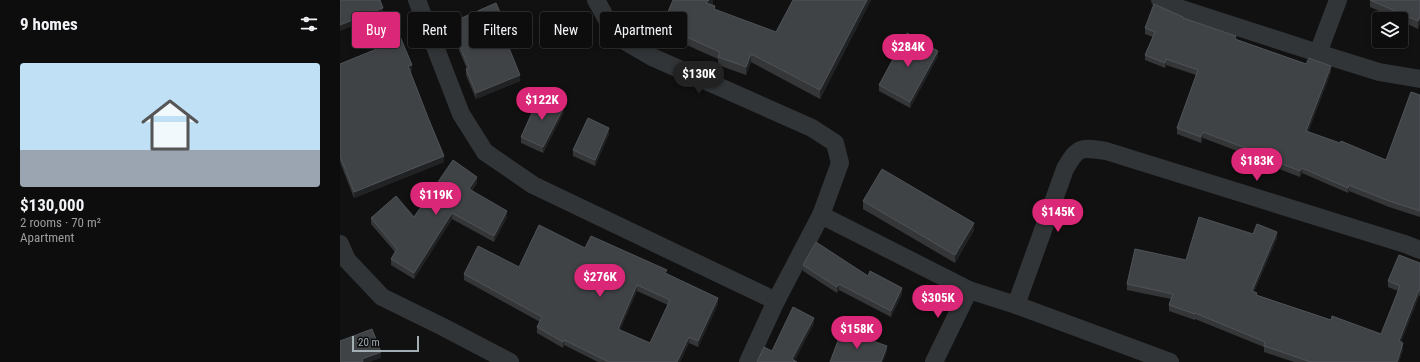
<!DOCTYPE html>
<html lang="en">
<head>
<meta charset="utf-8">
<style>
	:root { --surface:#0d0d0e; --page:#1b1b1c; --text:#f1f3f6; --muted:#9a9c9e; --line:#2d2d2e; --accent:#db2777 }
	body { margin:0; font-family:"Roboto Condensed",sans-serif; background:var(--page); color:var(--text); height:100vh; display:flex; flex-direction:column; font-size:15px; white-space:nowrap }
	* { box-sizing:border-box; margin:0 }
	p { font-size:13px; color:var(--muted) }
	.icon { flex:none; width:22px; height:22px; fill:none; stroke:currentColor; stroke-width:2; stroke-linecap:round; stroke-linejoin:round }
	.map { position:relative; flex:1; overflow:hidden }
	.panel { display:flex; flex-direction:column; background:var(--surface); width:340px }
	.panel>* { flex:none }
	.top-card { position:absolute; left:12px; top:12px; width:380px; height:36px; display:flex; gap:8px }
	.fabs { position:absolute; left:1032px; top:12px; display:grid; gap:8px }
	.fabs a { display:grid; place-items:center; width:36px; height:36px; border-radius:4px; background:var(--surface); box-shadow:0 2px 6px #0003,0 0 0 1px var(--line); font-size:20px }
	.scale { position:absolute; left:12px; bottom:10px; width:67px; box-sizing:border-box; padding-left:4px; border:2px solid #a2adb4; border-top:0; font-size:11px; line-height:14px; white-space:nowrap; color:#a2adb4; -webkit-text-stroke:3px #0c0c0d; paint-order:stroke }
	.price { position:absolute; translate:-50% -34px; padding:0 9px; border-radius:14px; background:var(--accent); color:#fff; font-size:13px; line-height:26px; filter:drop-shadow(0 1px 2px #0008) }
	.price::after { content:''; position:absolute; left:50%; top:24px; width:12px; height:9px; margin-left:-6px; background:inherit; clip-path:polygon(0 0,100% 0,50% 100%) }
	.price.on { background:#222; color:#fff }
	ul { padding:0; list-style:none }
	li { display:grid; align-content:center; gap:8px; height:212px; padding:0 20px }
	li span { display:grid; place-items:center; height:124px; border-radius:4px; color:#555 }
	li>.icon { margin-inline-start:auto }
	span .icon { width:72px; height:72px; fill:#fffc; stroke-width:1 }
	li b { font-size:17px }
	h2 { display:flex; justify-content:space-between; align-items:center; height:48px; padding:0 20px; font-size:17px }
	.pill { padding:0 14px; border-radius:4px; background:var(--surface); box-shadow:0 2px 6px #0003,0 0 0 1px var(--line); font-size:14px; line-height:36px }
	.pill.on { background:var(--accent); color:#fff }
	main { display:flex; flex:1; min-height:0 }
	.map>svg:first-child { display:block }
</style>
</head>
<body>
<main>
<section class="panel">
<h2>9 homes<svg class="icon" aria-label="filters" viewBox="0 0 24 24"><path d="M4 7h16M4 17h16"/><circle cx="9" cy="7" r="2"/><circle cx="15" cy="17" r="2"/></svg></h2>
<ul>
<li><span style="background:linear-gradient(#bfe0f5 70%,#9aa5b1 0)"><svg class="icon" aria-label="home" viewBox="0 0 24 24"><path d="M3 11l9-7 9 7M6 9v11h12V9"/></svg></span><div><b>$130,000</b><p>2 rooms · 70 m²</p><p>Apartment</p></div></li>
</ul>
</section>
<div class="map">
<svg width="1080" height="362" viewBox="0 0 1080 362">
	<rect width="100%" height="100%" fill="#111112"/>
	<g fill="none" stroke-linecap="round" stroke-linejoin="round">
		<g stroke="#323537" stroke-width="18">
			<polyline points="77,0 121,114 145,152 193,185 436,301"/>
			<polyline points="256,0 276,36 312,57 472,128 495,143 500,163 481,215 436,301 408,362"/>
			<polyline points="820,0 823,3 978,53 998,0"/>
			<polyline points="978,53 1039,72 1080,79"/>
			<polyline points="481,215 629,290 676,305 830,362"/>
			<polyline points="0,244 7,260 42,297 103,327 170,362"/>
			<path d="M676 305 725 169C738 146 741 147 766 151L1065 244 1080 250"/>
			<polyline points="594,362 629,290"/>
		</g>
	</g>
	<g fill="#343638" fill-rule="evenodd">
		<polygon points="373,0 373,4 372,5 375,10 436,32 453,0 531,0 480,99 411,62 406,75 378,65 378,59 322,34 322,26"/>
		<polygon points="1030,0 1080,0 1078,29 1061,21 1061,19 1057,19 1030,7"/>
		<polygon points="843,18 896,40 991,72 968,132 1046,160 1080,95 1080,217 1049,207 1009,191 1008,193 962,173 960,177 939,169 939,167 863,138 861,143 837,134 837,128 856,75 826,65 825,68 805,60 805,55 813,37 805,34 805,28"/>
		<polygon points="110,23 165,30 162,31 180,81 136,99 126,75 126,69 127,69 110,29"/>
		<polygon points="42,41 72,71 70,71 104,162 14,198 0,162 0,64 42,47"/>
		<polygon points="598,56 570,108 539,91 539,85"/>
		<polygon points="224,112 203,153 181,143 181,137"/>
		<polygon points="269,134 255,166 233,156 233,150"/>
		<polygon points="137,183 132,191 167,217 154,242 112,219 74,279 51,265 51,259 55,252 31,224 31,218 74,217"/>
		<polygon points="523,201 634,230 615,263 523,209"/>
		<polygon points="913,234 937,238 914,292 917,295 991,320 1041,334 1058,291 1048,287 1048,281 1080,263 1080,296 1079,296 1061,342 1063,349 1059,362 954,362 924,352 924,347 855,319 855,320 829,311 829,305 831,299 787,290 787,284"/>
		<path d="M245 248 327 274 378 304 358 347 349 343 340 362H258L224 345 223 348 197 333V327L200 322 124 280V274L179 267ZM297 291 328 305 310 343 280 330Z"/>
		<polygon points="463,265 528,276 562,294 551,317 499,290 497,293 463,271"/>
	</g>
	<g fill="#212223">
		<polygon points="369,0 373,0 373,4 366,11 366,3"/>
		<polygon points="527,0 531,0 480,99 480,90"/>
		<polygon points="43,8 43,14 0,31 0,25"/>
		<polygon points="1080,17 1080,25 1078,29 1078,21"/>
		<polygon points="165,24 165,30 160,32 160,26"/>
		<polygon points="598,51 598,56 570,108 570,102"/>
		<polygon points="411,54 411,62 406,75 406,67"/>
		<polygon points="826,59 826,65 825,68 825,63"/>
		<polygon points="72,65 72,71 68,72 68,66"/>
		<polygon points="991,66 991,72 966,137 966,131"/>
		<polygon points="180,75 180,81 136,99 136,93"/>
		<polygon points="224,107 224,112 203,153 203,147"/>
		<polygon points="269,128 269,134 255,166 255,160"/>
		<polygon points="863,132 863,138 861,143 861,137"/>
		<polygon points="104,156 104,162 14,198 14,192"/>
		<polygon points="962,168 962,173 960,177 960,171"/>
		<polygon points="137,177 137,183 129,195 129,189"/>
		<polygon points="1009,185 1009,191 1008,193 1008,188"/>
		<polygon points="167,211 167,217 154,242 154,236"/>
		<polygon points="112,213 112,219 74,279 74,273"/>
		<polygon points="634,223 634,230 615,263 615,255"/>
		<polygon points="937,232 937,238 912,297 912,291"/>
		<polygon points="499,284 499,290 497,293 497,287"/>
		<polygon points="297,285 297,291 278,335 278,329"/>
		<polygon points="562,288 562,294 551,317 551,311"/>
		<polygon points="1079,290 1079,296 1059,347 1059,341"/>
		<polygon points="378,298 378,304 358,347 358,341"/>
		<polygon points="474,318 474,324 454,362 452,359"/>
		<polygon points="349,337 349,343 340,362 337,362"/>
		<polygon points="224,340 224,345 223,348 223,342"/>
		<polygon points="1063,343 1063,349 1059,362 1057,362"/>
		<polygon points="547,346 547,352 543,362 541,362"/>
		<polygon points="41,352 41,358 30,362 22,362 22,359"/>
	</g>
	<g fill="#404346" stroke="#4f5357" fill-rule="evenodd">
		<polygon points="0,0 40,0 43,8 0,25"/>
		<polygon points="333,0 369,0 366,3 375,6 374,9 436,32 453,0 527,0 480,90 411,54 406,67 378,57 380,52 322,26"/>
		<polygon points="1030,0 1080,0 1080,17 1078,21"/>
		<polygon points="156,3 165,24 160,26 180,75 136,93 126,69 129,68 110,23"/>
		<polygon points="814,4 843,17 843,18 896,36 895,39 966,64 969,58 991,66 966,131 1000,143 1001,141 1046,160 1071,92 1080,95 1080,211 1049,201 1009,185 1008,188 962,168 960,171 939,163 940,161 863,132 861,137 837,128 858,70 826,59 825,63 805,55 815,32 805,28"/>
		<polygon points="567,33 598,51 570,102 539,85"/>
		<polygon points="59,34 72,65 68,66 89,120 104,156 14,192 0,156 0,64 44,46 42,41"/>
		<polygon points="200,95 224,107 203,147 181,137"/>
		<polygon points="248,118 269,128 255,160 233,150"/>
		<polygon points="113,160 137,177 129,189 167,211 154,236 112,213 74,273 51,259 57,249 31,218 56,196 74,217"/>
		<polygon points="542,169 634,223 615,255 523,201"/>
		<polygon points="859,217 913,234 917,224 937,232 912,291 917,293 916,295 991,320 992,316 1041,334 1060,286 1048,281 1059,255 1080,263 1080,290 1079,290 1059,341 1063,343 1057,362 971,362 924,346 925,342 855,313 855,314 829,305 833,294 787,284 795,249 846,260"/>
		<path d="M199 225 245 248 251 236 327 270 325 273 378 298 358 341 349 337 337 362H269L224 340 223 342 197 327 202 317 124 274 138 246 179 267ZM297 285 330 300 310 343 278 329Z"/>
		<polygon points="476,242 528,276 530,271 562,288 551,311 499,284 497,287 463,265"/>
		<polygon points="453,307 474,318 452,359 457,362 417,362 424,347 432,351"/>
		<polygon points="32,329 41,352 22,359 23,362 0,362 0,341"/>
		<polygon points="502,330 547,346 541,362 490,362"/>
	</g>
</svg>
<div class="fabs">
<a><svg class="icon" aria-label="layers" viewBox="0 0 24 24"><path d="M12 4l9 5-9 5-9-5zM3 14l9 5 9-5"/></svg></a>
</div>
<div class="scale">20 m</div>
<b class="price" style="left:568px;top:68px">$284K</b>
<b class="price on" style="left:359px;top:95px">$130K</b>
<b class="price" style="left:202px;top:121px">$122K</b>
<b class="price" style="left:917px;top:182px">$183K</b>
<b class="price" style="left:96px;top:216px">$119K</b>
<b class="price" style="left:718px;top:233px">$145K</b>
<b class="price" style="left:260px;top:298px">$276K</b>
<b class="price" style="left:598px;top:319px">$305K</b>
<b class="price" style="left:517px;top:350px">$158K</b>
<div class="top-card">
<a class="pill on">Buy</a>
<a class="pill">Rent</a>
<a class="pill">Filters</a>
<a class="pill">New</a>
<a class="pill">Apartment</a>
</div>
</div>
</main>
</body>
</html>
